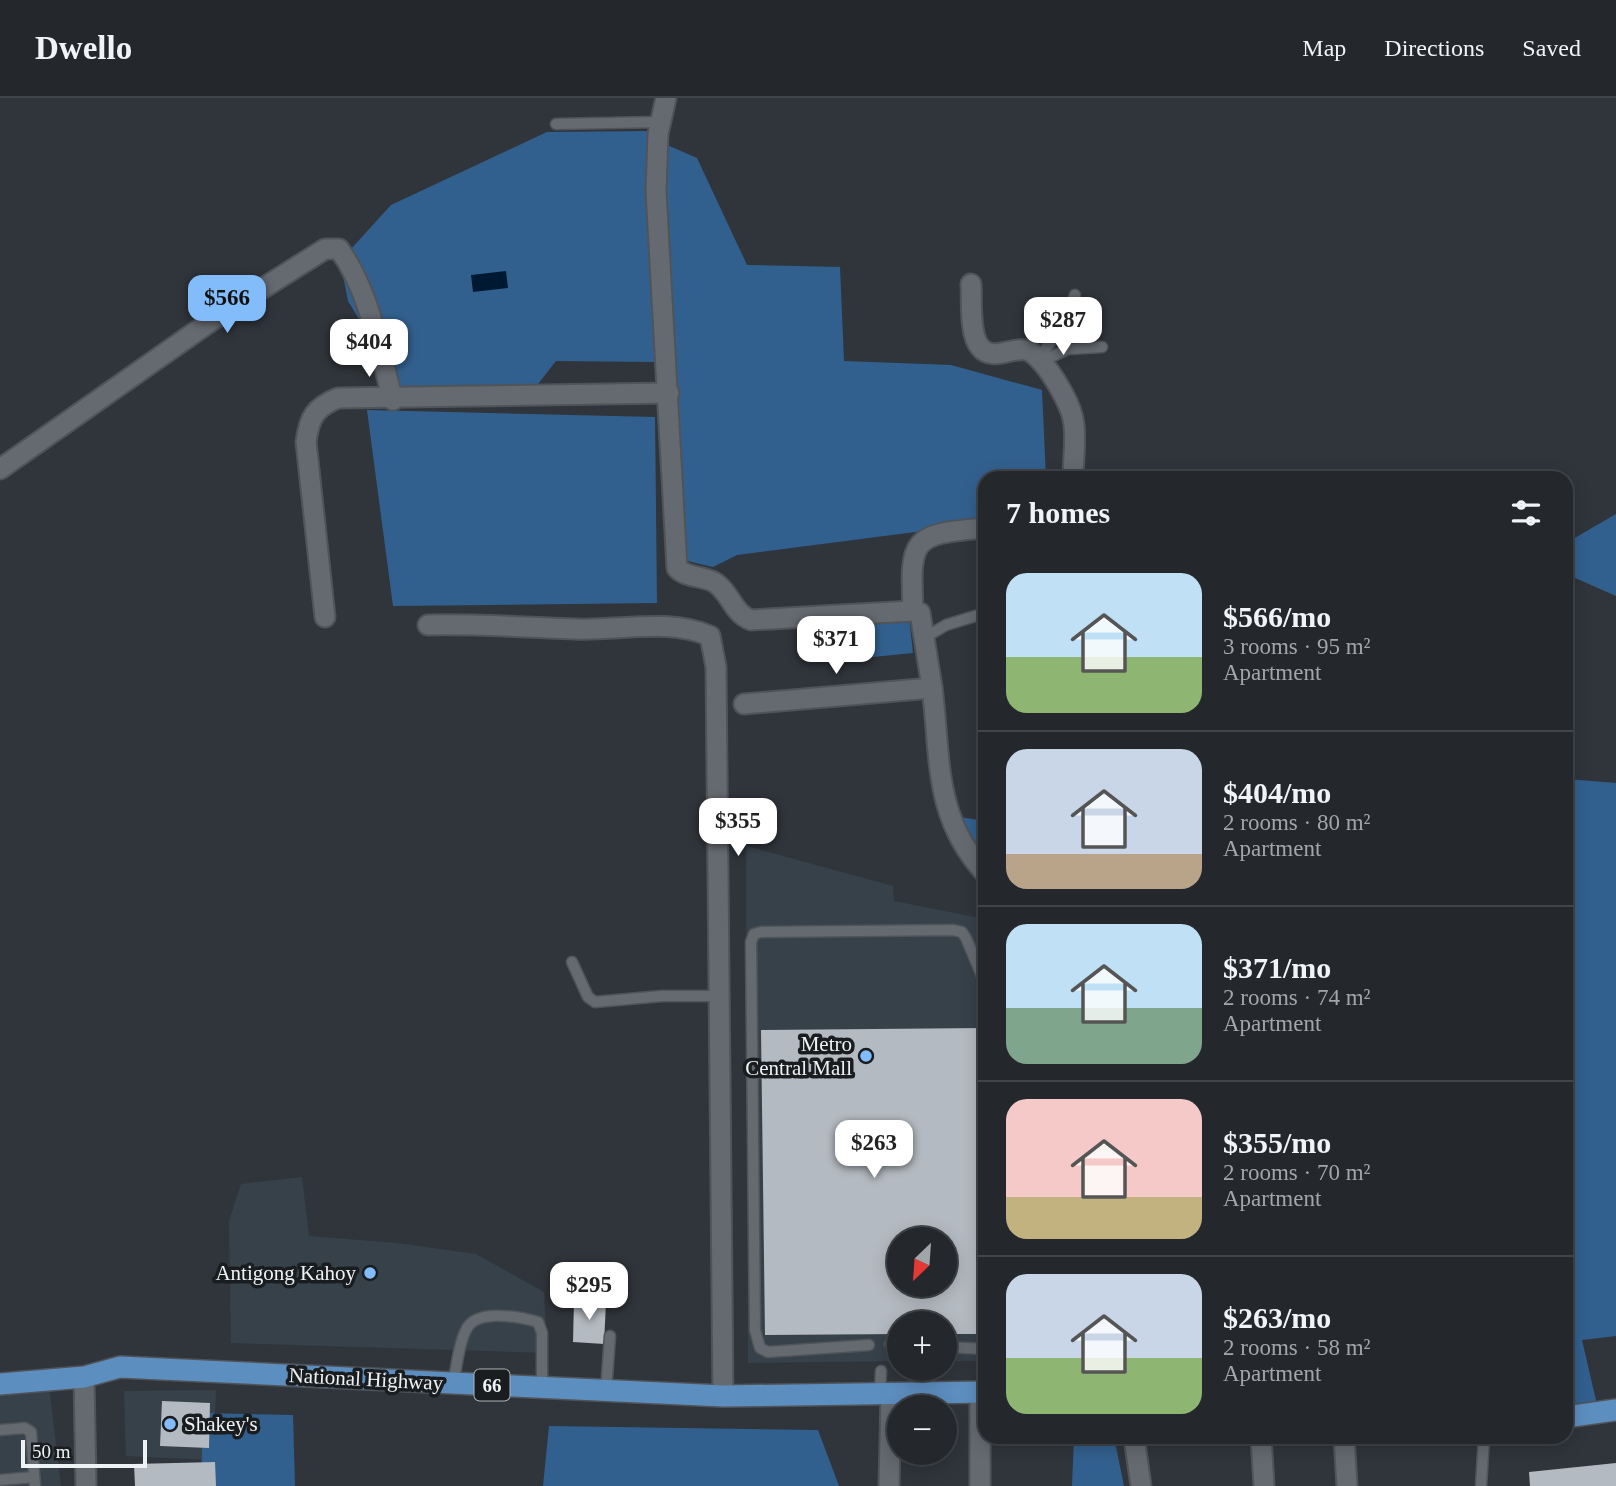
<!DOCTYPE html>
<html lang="en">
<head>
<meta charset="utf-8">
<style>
	:root { --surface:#24282c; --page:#303438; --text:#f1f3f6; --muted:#a3a6a9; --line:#414448; --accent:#82bcfa }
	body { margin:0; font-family:"Times New Roman",serif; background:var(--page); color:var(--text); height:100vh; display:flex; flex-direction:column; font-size:26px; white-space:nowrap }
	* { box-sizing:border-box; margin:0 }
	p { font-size:23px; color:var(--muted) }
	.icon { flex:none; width:38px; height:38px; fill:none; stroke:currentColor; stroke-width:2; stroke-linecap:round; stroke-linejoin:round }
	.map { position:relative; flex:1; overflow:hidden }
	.sheet { position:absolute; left:978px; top:373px; width:595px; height:973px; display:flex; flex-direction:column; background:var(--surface); border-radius:21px; box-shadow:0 4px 18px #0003,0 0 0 2px var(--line) }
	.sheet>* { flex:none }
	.needle { width:46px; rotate:205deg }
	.fabs { position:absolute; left:887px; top:1129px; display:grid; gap:14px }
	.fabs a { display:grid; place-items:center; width:70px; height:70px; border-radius:50%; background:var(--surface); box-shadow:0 4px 18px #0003,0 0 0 2px var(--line); font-size:35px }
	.scale { position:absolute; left:21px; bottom:18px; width:126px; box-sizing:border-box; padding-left:7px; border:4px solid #eff2f5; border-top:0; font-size:19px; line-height:24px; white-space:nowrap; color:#eff2f5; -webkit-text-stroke:5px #1a1d1f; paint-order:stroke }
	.price { position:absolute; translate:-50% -60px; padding:0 16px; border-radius:14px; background:#fff; color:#222; font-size:23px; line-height:46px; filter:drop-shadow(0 2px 4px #0008) }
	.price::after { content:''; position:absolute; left:50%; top:42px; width:21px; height:16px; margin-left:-10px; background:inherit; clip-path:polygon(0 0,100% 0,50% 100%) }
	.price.current { background:var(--accent); color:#111 }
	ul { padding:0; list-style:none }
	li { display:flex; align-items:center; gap:21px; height:175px; padding:0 28px }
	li+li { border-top:2px solid var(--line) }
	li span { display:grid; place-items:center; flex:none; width:196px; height:140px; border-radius:21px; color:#555 }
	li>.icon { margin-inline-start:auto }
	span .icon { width:84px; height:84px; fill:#fffc; stroke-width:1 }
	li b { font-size:30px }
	h2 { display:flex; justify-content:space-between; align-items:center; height:84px; padding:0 28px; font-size:30px }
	header { display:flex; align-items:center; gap:42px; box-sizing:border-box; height:98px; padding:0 35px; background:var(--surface); border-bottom:2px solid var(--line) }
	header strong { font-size:33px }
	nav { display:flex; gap:38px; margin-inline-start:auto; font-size:24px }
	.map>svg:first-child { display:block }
</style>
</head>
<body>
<header>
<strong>Dwello</strong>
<nav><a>Map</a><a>Directions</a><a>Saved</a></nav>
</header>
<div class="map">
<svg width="1616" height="1388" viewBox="0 0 1616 1388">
	<rect width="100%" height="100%" fill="#30353b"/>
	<g fill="#37414a" fill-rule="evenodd">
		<path d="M746 748 893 788 894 803 985 821V1263H945V1225H900L899 1263 748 1265ZM900 1141H945V1186H900Z"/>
		<polygon points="302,1079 309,1138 397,1145 476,1156 544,1194 547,1255 231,1245 229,1123 241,1086"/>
		<polygon points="49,1288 61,1388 0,1388 0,1291"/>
		<polygon points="216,1292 213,1362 126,1358 124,1293"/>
	</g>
	<g fill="#32608e">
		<polygon points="648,33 655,264 556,263 538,286 402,292 348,203 340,163 391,107 547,34"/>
		<polygon points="665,46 697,60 747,167 840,169 844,263 951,267 1042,292 1046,380 985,380 985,425 737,457 713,469 683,462 666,152"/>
		<polygon points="367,312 655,319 657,505 393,508"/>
		<polygon points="1616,416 1616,498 1566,476 1566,445"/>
		<polygon points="909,519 913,555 843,562 839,526"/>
		<polygon points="1566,681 1616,685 1616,1238 1582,1242 1598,1311 1566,1315"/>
		<polygon points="959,719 985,723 985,758"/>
		<polygon points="203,1315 293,1317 295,1388 201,1388"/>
		<polygon points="549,1328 818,1332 839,1388 543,1388"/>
		<polygon points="1074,1339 1114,1339 1124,1388 1072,1388"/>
	</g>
	<polygon fill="#001933" points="506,173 508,190 473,194 471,177"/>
	<g fill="#b4bac1" fill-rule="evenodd">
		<path d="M985 930V1236H945V1225H900V1236L765 1237 761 932ZM900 1141H945V1186H900Z"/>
		<polygon points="574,1202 606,1204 604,1246 573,1244"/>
		<polygon points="162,1303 210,1305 209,1350 160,1348"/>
		<polygon points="215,1364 216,1388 135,1388 134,1366"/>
		<polygon points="1616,1365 1616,1388 1530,1388 1529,1374"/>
	</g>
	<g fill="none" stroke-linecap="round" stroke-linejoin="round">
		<defs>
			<g id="lane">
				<polyline points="556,26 660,24"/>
				<polyline points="1039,260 1068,220 1075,197"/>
				<polyline points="1042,263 1068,251 1102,249"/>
				<polyline points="924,540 946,527 982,516"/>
				<polyline points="572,864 588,899 595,904 662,898 718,898"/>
				<polyline points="890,1246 900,1247"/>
				<polyline points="869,1247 768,1254 760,1250 755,1232 751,844 754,836 761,834 953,832 962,834 966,840 985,885"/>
				<polyline points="945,1249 985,1251"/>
				<path d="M453 1286C457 1269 458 1247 466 1232 476 1210 520 1219 538 1224L542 1235V1289"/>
				<polyline points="606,1293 610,1238"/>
				<polyline points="880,1295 881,1273"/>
				<polyline points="0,1332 25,1330 31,1334 35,1388"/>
				<polyline points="0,1382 34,1379"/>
				<polyline points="1481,1388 1484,1339"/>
			</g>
			<g id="street">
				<path d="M666 0 658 36 656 93 677 470C687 481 705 477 717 486 731 497 734 516 751 522L913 513 920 515C924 540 928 565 932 589 941 660 933 718 985 775"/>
				<path d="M971 186C972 203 969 236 980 249 992 264 1011 249 1026 252 1043 256 1070 304 1073 321 1077 339 1073 361 1073 380"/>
				<path d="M0 371 211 223 325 151H339C370 194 379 252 393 302"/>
				<path d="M913 513C910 441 910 436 985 430"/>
				<path d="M325 519 306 344C309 320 315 309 338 300L669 295"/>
				<path d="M428 527C478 526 526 529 575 531 619 533 669 520 710 538L716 569 723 1298"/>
				<polyline points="744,606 932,590"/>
				<polyline points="84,1279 86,1388"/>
				<polyline points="1134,1339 1141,1388"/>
				<polyline points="1261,1339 1264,1388"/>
				<polyline points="1344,1339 1347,1388"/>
				<polyline points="889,1388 891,1295"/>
				<polyline points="980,1388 980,1294"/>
			</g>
			<g id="primary">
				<polyline points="0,1286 84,1279 120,1269 723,1298 985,1294"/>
				<polyline points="1566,1319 1616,1312"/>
			</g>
		</defs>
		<use href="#lane" stroke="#505459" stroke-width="13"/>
		<use href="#street" stroke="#505459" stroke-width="23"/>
		<use href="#primary" stroke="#505459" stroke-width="24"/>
		<use href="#lane" stroke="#656a70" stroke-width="10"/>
		<use href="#street" stroke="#656a70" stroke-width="19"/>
		<use href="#primary" stroke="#5d8ec0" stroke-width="21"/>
	</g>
	<g fill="#82bcfa" stroke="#1a1d1f" stroke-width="2.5">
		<circle cx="866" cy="958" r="7"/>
		<circle cx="370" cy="1175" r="7"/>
		<circle cx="170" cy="1326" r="7"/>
	</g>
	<g text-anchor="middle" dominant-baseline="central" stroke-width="7" stroke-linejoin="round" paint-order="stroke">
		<rect fill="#1a1d1f" stroke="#afb2b5" stroke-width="2" x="474.5" y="1271.5" width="35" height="31" rx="5"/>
		<g font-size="19" font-weight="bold" fill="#eff2f5">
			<text x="492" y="1287">66</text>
		</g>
		<g font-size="21" fill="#eff2f5" stroke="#1a1d1f" text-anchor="end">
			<text x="852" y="946">Metro<tspan x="852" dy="24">Central Mall</tspan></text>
			<text x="356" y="1175">Antigong Kahoy</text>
			<text x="184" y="1326" text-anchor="start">Shakey's</text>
		</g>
		<g font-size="21" fill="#eff2f5" stroke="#1a1d1f">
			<text transform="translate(366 1281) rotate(3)">National Highway</text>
		</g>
	</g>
</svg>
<div class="fabs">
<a><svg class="needle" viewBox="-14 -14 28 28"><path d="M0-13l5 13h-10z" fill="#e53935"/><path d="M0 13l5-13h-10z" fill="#a3a6a9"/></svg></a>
<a>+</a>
<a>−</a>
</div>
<div class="scale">50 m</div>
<b class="price current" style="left:227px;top:237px">$566</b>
<b class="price" style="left:1063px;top:259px">$287</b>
<b class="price" style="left:369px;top:281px">$404</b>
<b class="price" style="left:836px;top:578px">$371</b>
<b class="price" style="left:738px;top:760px">$355</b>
<b class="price" style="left:874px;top:1082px">$263</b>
<b class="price" style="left:589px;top:1224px">$295</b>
<section class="sheet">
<h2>7 homes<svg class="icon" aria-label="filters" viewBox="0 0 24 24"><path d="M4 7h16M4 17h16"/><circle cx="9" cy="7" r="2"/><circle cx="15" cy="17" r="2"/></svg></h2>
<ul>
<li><span style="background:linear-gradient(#bfe0f5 60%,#8fb573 0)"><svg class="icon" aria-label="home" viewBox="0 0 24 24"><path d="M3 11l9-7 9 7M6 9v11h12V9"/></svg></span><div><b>$566/mo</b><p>3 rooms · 95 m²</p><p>Apartment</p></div></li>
<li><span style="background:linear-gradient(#c9d6e8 75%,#b9a48a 0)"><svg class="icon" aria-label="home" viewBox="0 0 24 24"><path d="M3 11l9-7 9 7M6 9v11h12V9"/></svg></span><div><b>$404/mo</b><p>2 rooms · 80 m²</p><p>Apartment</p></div></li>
<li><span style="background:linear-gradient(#bfe0f5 60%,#7fa58c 0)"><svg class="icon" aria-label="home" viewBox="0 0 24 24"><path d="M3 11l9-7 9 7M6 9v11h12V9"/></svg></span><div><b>$371/mo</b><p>2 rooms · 74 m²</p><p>Apartment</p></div></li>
<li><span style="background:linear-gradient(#f6c9c9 70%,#c2b280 0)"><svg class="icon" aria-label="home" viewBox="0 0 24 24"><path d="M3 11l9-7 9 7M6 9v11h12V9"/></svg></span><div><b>$355/mo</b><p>2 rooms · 70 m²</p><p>Apartment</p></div></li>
<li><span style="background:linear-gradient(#c9d6e8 60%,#8fb573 0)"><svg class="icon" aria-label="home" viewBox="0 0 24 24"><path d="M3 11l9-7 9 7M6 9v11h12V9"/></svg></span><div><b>$263/mo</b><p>2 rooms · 58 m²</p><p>Apartment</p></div></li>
</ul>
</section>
</div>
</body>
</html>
